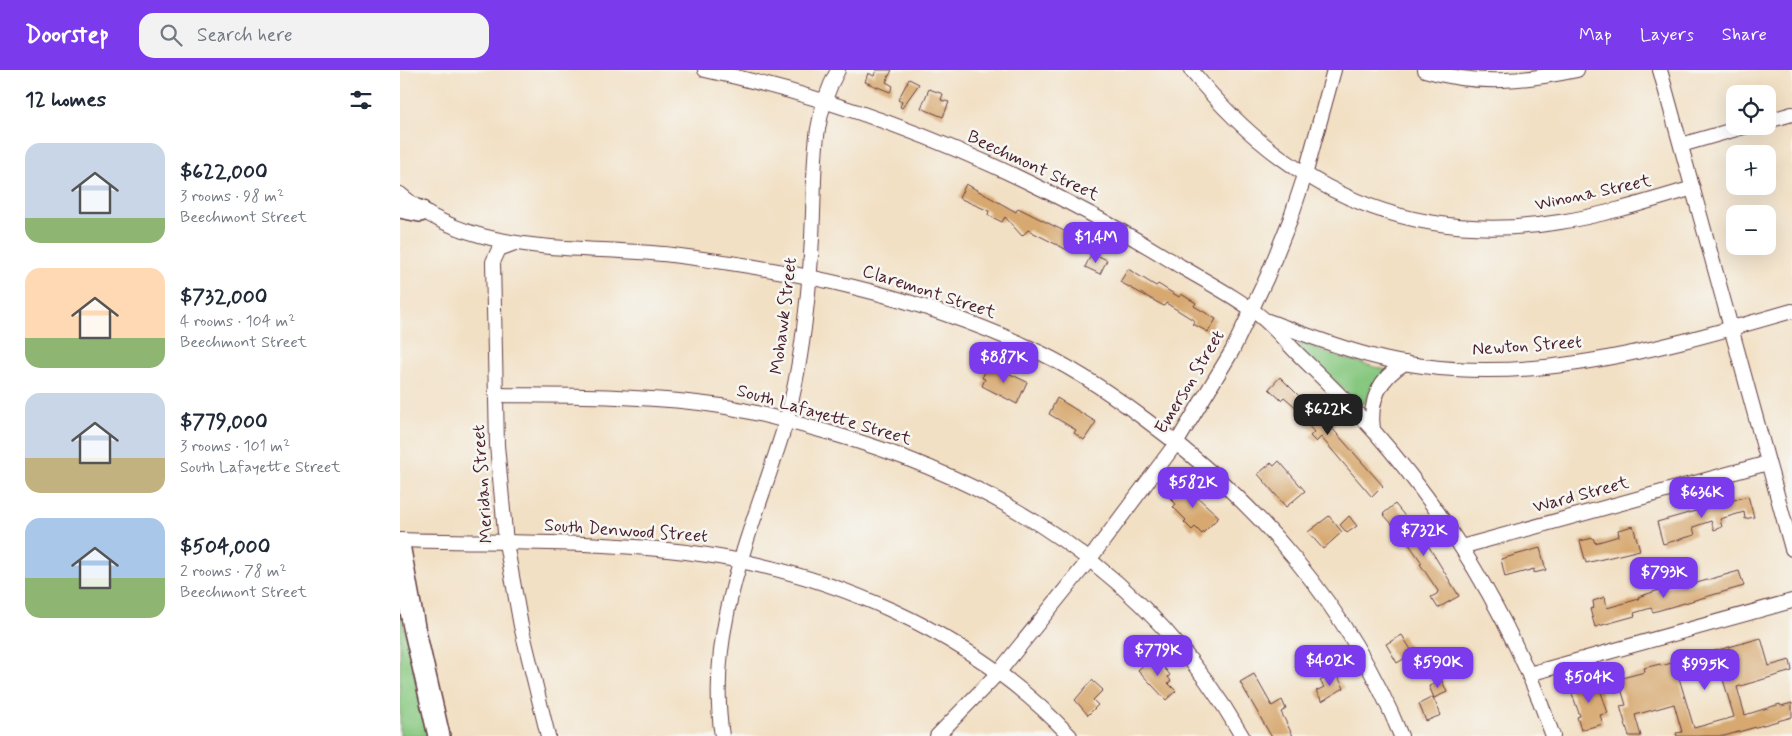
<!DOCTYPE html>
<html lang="en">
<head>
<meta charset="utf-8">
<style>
	:root { --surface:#fff; --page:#f2f2f3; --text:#1f2937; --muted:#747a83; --accent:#7c3aed }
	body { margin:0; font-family:Mynerve,sans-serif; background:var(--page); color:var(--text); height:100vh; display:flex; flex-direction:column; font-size:19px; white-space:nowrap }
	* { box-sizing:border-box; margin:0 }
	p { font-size:16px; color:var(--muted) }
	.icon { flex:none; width:28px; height:28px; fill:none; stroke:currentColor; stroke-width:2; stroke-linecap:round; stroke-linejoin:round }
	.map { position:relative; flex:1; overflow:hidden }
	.sheet { display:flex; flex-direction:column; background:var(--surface); width:400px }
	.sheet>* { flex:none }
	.buttons { position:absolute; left:1326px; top:15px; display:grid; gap:10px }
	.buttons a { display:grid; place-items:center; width:50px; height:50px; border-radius:10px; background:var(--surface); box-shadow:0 5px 20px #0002; font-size:25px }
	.price { position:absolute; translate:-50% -42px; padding:0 11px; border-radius:10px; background:var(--accent); color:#fff; font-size:16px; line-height:32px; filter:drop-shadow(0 1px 2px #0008) }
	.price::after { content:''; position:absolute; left:50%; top:30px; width:15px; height:11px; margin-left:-8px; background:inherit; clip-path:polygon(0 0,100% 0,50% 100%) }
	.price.selected { background:#222; color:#fff }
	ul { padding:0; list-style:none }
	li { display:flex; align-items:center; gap:15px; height:125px; padding:0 25px }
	li span { display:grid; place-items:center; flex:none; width:140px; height:100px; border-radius:15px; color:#555 }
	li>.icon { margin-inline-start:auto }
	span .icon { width:60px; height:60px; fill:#fffc; stroke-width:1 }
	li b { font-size:21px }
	h2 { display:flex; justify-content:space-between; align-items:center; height:60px; padding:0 25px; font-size:21px }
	header { display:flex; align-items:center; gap:30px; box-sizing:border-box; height:70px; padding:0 25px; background:var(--accent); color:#fff }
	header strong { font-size:24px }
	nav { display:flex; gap:28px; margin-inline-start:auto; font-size:18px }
	.search { width:350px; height:45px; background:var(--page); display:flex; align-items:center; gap:12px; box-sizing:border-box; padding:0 18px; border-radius:15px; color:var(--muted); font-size:19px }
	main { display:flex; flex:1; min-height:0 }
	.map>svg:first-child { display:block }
</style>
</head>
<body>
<header>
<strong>Doorstep</strong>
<div class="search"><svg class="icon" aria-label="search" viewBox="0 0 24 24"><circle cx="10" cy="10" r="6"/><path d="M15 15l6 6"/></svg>Search here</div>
<nav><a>Map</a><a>Layers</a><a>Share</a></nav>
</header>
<main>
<section class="sheet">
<h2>12 homes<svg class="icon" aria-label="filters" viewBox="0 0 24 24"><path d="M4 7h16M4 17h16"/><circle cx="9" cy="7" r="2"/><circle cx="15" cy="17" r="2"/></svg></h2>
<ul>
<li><span style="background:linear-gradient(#c9d6e8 75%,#8fb573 0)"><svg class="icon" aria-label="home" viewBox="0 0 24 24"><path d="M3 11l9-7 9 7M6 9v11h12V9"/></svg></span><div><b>$622,000</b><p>3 rooms · 98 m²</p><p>Beechmont Street</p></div></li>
<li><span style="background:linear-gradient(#ffd9b3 70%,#8fb573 0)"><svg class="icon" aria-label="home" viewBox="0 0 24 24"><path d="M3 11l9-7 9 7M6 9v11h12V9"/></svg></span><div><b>$732,000</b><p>4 rooms · 104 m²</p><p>Beechmont Street</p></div></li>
<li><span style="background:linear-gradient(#c9d6e8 65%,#c2b280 0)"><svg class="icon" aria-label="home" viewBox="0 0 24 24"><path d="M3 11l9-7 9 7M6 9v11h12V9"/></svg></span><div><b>$779,000</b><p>3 rooms · 101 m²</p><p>South Lafayette Street</p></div></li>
<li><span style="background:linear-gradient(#a9c7e8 60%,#8fb573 0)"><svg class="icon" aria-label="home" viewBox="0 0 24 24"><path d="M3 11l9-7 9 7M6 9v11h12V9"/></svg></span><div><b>$504,000</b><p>2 rooms · 78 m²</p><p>Beechmont Street</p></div></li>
</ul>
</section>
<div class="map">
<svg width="1392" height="666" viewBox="0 0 1392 666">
	<rect width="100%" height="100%" fill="#f6f6f2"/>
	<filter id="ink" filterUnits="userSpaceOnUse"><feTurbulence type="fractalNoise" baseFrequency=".02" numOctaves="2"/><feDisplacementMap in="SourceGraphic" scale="10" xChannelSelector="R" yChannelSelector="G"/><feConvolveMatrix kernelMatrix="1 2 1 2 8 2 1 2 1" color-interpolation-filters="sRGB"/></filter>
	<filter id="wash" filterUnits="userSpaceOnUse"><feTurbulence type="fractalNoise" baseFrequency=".0096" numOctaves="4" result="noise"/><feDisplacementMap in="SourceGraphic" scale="20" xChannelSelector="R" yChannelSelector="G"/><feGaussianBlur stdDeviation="1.12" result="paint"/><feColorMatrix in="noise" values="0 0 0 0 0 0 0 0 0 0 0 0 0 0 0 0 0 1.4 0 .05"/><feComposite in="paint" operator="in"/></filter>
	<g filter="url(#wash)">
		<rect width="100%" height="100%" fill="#f2e0c4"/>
		<g fill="#87c880" stroke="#687456">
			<polygon points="904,273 936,286 986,300 970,320 965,333 959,334 902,281 899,275"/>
			<polygon points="0,537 28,666 0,666"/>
		</g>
		<g id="blocks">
			<g fill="#d7a971" fill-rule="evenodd">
				<polygon points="476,0 492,0 486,12 493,16 490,22 465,12 468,3 474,6"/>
				<polygon points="509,9 519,14 502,38 500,37 502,32 498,30"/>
				<polygon points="529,19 543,24 541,30 549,32 543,47 521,38"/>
				<polygon points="566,114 616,142 618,138 680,169 673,183 628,160 622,166 605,147 602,152 588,145 589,141 559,128"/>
				<polygon points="692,183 707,190 700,204 685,197"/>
				<polygon points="728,199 756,216 758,214 779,227 781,224 796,233 794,236 816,249 808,262 793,254 795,251 766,233 764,236 720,212"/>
				<polygon points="589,294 627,312 617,334 582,316 585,309 582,308"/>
				<polygon points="880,307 900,327 901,325 926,351 930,347 935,354 931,357 983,416 972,427 921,367 916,372 910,366 914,362 896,341 898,339 884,327 881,330 869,319"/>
				<polygon points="657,328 696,352 684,370 674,363 676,360 649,344"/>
				<polygon points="879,391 905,421 886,437 858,404 871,393 874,396"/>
				<polygon points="782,413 819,447 802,464 795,457 792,460 784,452 786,450 773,437 776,434 769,427"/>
				<polygon points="1348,426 1354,447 1345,449 1344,442 1320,449 1322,457 1314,460 1311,451 1293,457 1295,465 1263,474 1257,452"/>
				<polygon points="995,434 1026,472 1059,526 1038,538 1031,527 1037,524 1038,521 1020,494 1022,493 1004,467 983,444"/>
				<polygon points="929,446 942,462 923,479 908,462"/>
				<polygon points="949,446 957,456 947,463 940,455"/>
				<polygon points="1233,456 1240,480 1186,493 1180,471 1193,468 1195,473 1219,466 1218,460"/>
				<polygon points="1140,478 1146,500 1134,503 1134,499 1105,507 1101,489"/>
				<polygon points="1339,501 1344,516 1253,542 1251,538 1234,543 1235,546 1195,557 1190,539 1194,538 1193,531 1205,527 1207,538 1239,529 1238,527 1265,518 1285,513 1286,516"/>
				<polygon points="1002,565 1013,583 997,593 986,574"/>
				<path d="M1361 568 1369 596 1390 590 1392 601 1337 617 1345 645 1380 634 1381 636 1392 633V647L1324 666H1277L1276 663 1282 662 1274 634 1235 645 1241 666H1229L1220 636 1226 635 1218 609 1245 602 1244 598 1260 594 1261 596ZM1320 599 1334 647 1294 658 1279 608Z"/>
				<polygon points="754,585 770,605 768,607 771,611 768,613 776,621 766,630 738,600"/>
				<polygon points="935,602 944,618 922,631 916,621 924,617 920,611"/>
				<polygon points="854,604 872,636 882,630 886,639 881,642 893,666 871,666 840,612"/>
				<polygon points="692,610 703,620 693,630 698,635 688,645 675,630"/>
				<polygon points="1197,610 1208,643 1200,645 1203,654 1181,660 1177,647 1180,646 1170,618"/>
				<polygon points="1042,611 1047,622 1034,628 1029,616"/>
				<polygon points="1033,627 1041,645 1026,651 1019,634"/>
			</g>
		</g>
	</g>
	<g filter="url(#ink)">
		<use href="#blocks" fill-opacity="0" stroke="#633c42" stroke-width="1"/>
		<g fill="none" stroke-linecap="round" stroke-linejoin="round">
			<defs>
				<g id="minor">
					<path d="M305 0C473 36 634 105 780 196 807 212 842 230 866 251 878 262 889 275 901 287 926 311 950 335 973 360 1052 450 1113 553 1153 666"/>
					<path d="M791 0C886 118 1007 177 1160 152 1205 145 1249 131 1293 118"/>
					<path d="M1025 0C1076 16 1126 11 1177 0"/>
					<polyline points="1260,0 1392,479"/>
					<polyline points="1368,51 1392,44"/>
					<polyline points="1281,75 1347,56"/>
					<path d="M0 124C75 189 181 174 272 185 395 200 515 225 628 277 671 296 709 322 746 350 857 431 949 537 1001 666"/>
					<polyline points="115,173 99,179 93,192 97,375 106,473 121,556 148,666"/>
					<path d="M868 251C901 263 934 276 968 285 1109 324 1257 280 1392 241"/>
					<path d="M96 325C171 326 248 325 321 336 357 342 392 352 427 362 603 412 749 504 842 666"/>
					<path d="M973 360C969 331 979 308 1005 293"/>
					<path d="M0 470C95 473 192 470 286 482 427 500 572 561 670 666"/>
					<polyline points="1061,477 1368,393"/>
					<polyline points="1129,604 1392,531"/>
					<path d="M322 666C305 556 355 455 386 352 396 316 402 278 406 241 410 208 412 175 413 143 415 91 412 47 438 0"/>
					<polyline points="537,666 598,603 689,490 777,372 832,281 867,207 890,150 905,105 934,0"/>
				</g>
				<g id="primary">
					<polyline points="0,137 20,141"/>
					<polyline points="0,480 14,557 39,666"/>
				</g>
			</defs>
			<use href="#minor" stroke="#633c42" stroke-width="16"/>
			<use href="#primary" stroke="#633c42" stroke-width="24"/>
			<use href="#minor" stroke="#fff" stroke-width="14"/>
			<use href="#primary" stroke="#fff" stroke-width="21"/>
		</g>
	</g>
	<g text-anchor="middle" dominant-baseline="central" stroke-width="5" stroke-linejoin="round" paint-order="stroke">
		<g font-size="18" fill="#4a1f2b" stroke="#f6f6f2">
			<text transform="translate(633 96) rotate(25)">Beechmont Street</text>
			<text transform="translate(1193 123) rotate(-12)">Winona Street</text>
			<text transform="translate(529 222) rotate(18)">Claremont Street</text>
			<text transform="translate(384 246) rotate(-83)">Mohawk Street</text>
			<text transform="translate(1127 276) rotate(-4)">Newton Street</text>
			<text transform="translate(790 312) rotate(-59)">Emerson Street</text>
			<text transform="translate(424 345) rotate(16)">South Lafayette Street</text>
			<text transform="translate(83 414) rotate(-94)">Meridan Street</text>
			<text transform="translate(1181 425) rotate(-15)">Ward Street</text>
			<text transform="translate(226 461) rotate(4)">South Denwood Street</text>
		</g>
	</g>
</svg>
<div class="buttons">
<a><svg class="icon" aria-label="locate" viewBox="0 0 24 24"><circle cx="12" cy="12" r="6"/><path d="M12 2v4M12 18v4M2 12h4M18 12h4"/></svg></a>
<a>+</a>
<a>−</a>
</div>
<b class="price" style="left:696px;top:194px">$1.4M</b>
<b class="price" style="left:604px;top:314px">$887K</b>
<b class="price selected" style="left:928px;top:366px">$622K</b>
<b class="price" style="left:793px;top:439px">$582K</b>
<b class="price" style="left:1302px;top:449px">$636K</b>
<b class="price" style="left:1024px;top:487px">$732K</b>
<b class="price" style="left:1264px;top:529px">$793K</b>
<b class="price" style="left:758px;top:607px">$779K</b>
<b class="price" style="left:930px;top:617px">$402K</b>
<b class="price" style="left:1038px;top:619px">$590K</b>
<b class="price" style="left:1305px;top:621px">$995K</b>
<b class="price" style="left:1189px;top:634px">$504K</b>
</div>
</main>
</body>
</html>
